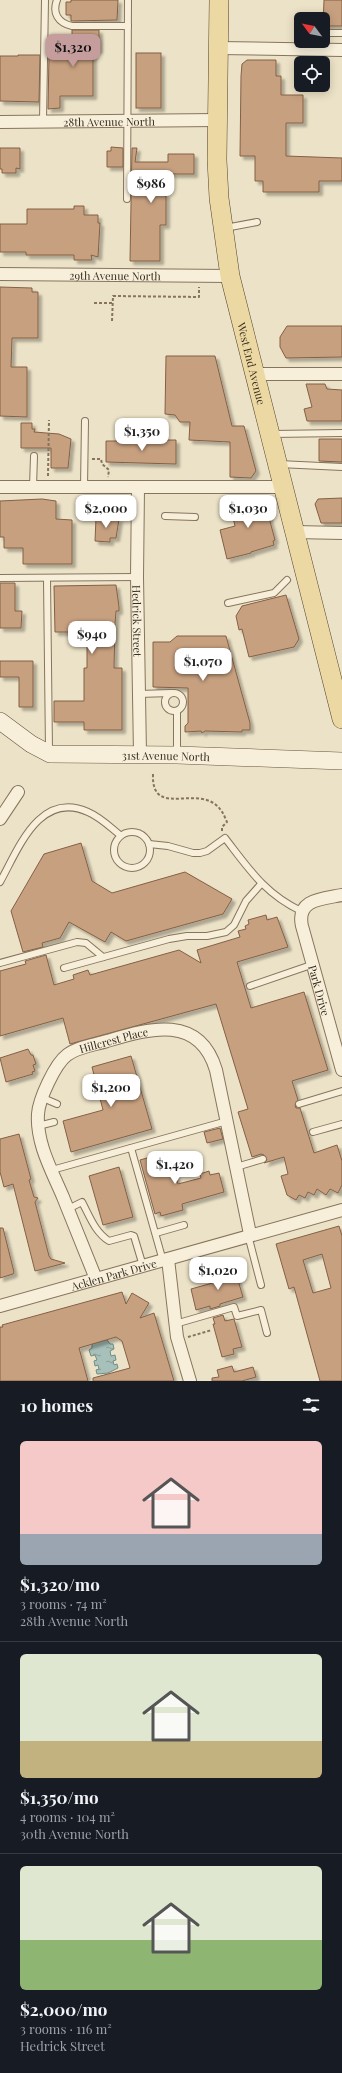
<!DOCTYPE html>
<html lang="en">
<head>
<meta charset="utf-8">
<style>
	:root { --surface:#171b24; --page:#242831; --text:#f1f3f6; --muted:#9ea1a6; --line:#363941; --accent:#c69d9d }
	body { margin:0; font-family:"Playfair Display",serif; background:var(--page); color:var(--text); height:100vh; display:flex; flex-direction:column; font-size:15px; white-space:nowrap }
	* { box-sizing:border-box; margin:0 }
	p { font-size:13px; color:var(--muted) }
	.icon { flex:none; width:22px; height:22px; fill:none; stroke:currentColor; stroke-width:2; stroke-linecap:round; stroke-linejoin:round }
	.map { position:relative; height:1381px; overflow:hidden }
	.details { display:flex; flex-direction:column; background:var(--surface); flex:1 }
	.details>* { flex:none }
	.needle { width:26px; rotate:302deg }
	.fabs { position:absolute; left:294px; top:12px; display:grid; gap:8px }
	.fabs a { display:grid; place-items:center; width:36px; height:36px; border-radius:6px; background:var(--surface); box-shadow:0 2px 10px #0003; font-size:20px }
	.price { position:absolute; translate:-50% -34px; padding:0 9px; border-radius:8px; background:#fff; color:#222; font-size:13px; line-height:26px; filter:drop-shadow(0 1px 2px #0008) }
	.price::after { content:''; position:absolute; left:50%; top:24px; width:12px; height:9px; margin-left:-6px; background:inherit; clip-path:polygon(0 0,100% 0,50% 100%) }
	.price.active { background:var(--accent); color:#111 }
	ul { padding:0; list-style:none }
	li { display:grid; align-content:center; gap:8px; height:212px; padding:0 20px }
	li+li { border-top:1px solid var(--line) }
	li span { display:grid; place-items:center; height:124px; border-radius:6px; color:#555 }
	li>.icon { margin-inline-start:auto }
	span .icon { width:72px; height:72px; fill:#fffc; stroke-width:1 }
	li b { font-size:17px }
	h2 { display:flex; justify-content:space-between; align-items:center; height:48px; padding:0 20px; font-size:17px }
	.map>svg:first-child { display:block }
</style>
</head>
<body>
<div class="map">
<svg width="342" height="1381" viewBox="0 0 342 1381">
	<defs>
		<pattern id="water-ripples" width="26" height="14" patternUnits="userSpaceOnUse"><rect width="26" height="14" fill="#a8c0ba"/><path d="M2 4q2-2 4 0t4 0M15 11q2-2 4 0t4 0" fill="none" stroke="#8a9c97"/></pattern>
		<filter id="shadow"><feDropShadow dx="3.5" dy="3.5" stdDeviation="1" flood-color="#0004"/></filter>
	</defs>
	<rect width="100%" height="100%" fill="#ece2c7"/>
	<polygon fill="url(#water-ripples)" stroke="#6f8e87" points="107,1340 110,1344 113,1344 114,1349 110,1351 111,1356 115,1355 116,1360 113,1361 114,1365 117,1364 118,1368 108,1373 97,1374 96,1370 99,1369 98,1365 95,1366 94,1361 97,1360 95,1355 91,1356 89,1350 92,1348 92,1344"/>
	<g fill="#c7a07f" stroke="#846045" fill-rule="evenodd" filter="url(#shadow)">
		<polygon points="71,0 118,0 117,20 71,21 71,15 66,15 66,2 71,2"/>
		<polygon points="324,0 342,0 342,26 323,26"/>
		<polygon points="72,30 99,30 99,50 93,50 93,96 60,96 60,108 48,109 49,55 52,55 52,51 72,51"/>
		<rect x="136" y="53" width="25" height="55"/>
		<polygon points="18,55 40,55 39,102 0,101 0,56 18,56"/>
		<polygon points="247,60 276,60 276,76 281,76 281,95 303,95 303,123 286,123 286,156 342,158 342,181 319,181 319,192 263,192 263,181 255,181 255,156 240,156 241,76 242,64"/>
		<polygon points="111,147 123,148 123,167 107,167 107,151 111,151"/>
		<polygon points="0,148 20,148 20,169 16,168 16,173 2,173 2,169 0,169"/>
		<polygon points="132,148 137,148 135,162 168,162 168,154 194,154 194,174 155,174 155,194 166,194 166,225 160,225 160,261 130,261"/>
		<polygon points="74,206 84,206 84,215 98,215 98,223 100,223 98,257 91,255 92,260 74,260 74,255 26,255 26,252 0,252 0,224 27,224 27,209 74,209"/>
		<polygon points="0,287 32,288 32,292 38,292 38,338 12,338 11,367 27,367 27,417 0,416"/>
		<polygon points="287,326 342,326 342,357 286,358 280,347 280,337"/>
		<polygon points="166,356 215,356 232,426 244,426 256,471 251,478 230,477 230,442 189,440 190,422 180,422 175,415 165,414"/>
		<polygon points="306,384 325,384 327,389 342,390 342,421 307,421 304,409 312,407"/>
		<polygon points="21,423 32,423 32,429 35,429 34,432 59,434 71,439 68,468 51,468 51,448 21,448"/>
		<polygon points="319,439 342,439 342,462 319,461"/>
		<polygon points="147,440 176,440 176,464 106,462 106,441 147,441"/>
		<polygon points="342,498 342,523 321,523 315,504 318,499"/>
		<polygon points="42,499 56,501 56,519 72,520 72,564 23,564 23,548 4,548 4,537 0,537 0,501"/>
		<polygon points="231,501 256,501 265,503 275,540 273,541 274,545 251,552 251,553 227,559 220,530 235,526 231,509"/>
		<polygon points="96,518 119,519 116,538 110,538 110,542 95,541"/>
		<polygon points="0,583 15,583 15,611 22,611 21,628 0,628"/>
		<polygon points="116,585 119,607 119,611 116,611 115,624 114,668 122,668 122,730 84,730 84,722 54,722 54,701 84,701 84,668 87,668 87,632 55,632 54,586"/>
		<polygon points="286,595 299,639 294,647 249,657 242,629 239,630 236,616 242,606"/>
		<polygon points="177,636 226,636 250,723 250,730 242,730 242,732 205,731 202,733 201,731 185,732 185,726 188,723 188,688 153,687 153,642 170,642"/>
		<polygon points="0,661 33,661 33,707 19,707 19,677 0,677"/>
		<polygon points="81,843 92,881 112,893 185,872 232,899 223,914 126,941 111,932 105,942 69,922 60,938 42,943 43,947 23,952 11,911 44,854"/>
		<polygon points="266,915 267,920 277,917 288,947 237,962 251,1008 304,992 328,1070 292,1081 298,1100 295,1105 296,1108 300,1108 314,1153 337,1145 342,1161 342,1185 338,1193 330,1189 326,1195 317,1189 314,1195 308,1192 305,1198 299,1195 296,1200 287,1195 281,1176 288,1174 284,1157 264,1163 267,1160 264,1155 261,1154 252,1157 238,1112 248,1109 216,1004 70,1044 63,1018 0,1036 0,971 26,964 25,961 46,955 54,985 74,979 73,975 88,970 90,975 179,950 201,963 197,950 240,937 238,931 246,929 245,926 249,924 248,920"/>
		<polygon points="28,1049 31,1055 33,1055 36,1064 33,1065 35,1071 32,1072 33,1074 6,1082 0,1058"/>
		<polygon points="131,1056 152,1129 71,1152 63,1121 103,1110 92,1067"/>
		<polygon points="220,1128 223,1139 207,1143 204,1132"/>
		<polygon points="19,1134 31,1179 29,1180 34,1197 38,1198 35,1202 49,1256 51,1259 65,1263 35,1271 13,1184 4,1187 0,1172 0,1139"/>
		<polygon points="168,1152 178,1184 201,1178 200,1174 209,1171 210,1175 219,1173 224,1192 182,1204 183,1210 161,1216 160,1212 155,1214 140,1160"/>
		<polygon points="119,1167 133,1217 103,1225 89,1176"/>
		<path d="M339 1226 342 1236V1381H320L294 1287 289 1289 276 1244ZM322 1254 331 1288 313 1293 303 1260Z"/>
		<polygon points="0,1228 3,1228 14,1272 13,1274 0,1278"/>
		<polygon points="234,1267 243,1297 220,1304 220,1306 210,1309 210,1306 196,1310 191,1289 223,1280 220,1271"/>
		<polygon points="122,1292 126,1304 132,1293 149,1303 140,1318 154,1313 174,1381 93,1381 93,1378 130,1368 122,1341 116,1337 79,1348 88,1381 0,1381 0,1327 3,1327 2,1325"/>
		<polygon points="223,1315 225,1321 234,1319 242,1347 233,1349 234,1354 222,1357 213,1324 215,1324 213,1318"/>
		<polygon points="232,1366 234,1372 253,1367 256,1377 242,1381 212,1381 212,1378 219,1377 217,1370"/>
	</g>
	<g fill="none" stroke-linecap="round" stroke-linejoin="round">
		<defs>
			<g id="service">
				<path d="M57 0C52 13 58 23 72 26H128"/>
				<polyline points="323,33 342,33"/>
				<polyline points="43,121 45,0"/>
				<polyline points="127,199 128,0"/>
				<polyline points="225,228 257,222"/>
				<polyline points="272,434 342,433"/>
				<polyline points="279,464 342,467"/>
				<polyline points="33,487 34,456"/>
				<polyline points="84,487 85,421"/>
				<polyline points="165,516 195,517"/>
				<polyline points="0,578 137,577"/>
				<polyline points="47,579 49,751"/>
				<polyline points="228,603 274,593 287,580"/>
				<circle cx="174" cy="702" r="9"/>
				<polyline points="139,694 171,693"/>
				<polyline points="177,753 177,711"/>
				<circle cx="132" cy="850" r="18"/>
				<path d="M149 844 168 846 193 853H200L207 851 225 838C249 869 265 894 301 911"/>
				<path d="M0 882C18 850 39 790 88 812 100 817 110 827 120 835"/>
				<polyline points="0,963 77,942 86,943 103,957"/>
				<polyline points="64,968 169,939 187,936 207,936 226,932 234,925 246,901 261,884"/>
				<polyline points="250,986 314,964"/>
				<polyline points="43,1098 57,1104"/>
				<polyline points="299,1104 342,1091"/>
				<polyline points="38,1126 54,1122"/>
				<polyline points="313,1132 342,1124"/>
				<polyline points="131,1148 163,1261"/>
				<polyline points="236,1167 263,1159"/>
				<polyline points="52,1170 227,1121"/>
				<path d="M68 1209 82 1202C90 1217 95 1232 109 1241L131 1235 134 1236 143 1266"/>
				<polyline points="156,1233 184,1225"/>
				<polyline points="248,1235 261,1285"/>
				<polyline points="175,1324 234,1307 237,1316 261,1310 267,1333"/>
			</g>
			<g id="minor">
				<polyline points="218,48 342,50"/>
				<path id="s1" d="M0 122 217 120"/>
				<path id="s2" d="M0 274 230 276"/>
				<polyline points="254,374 342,374"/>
				<polyline points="0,487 284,487"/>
				<path id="s3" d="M138 488 137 577 140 754"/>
				<polyline points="295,532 342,533"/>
				<polyline points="0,819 18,792"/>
				<path id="s4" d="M342 895C322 899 296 899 302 926L342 1070"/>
				<polyline points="168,1259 177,1337 190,1381"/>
				<path id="s5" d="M96 1279C85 1251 74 1224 63 1197 52 1171 36 1143 38 1114 39 1099 55 1064 67 1055 77 1047 94 1045 107 1041 148 1029 199 1013 216 1070L250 1234"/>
				<path id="s6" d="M0 1306 342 1210"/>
			</g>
			<g id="secondary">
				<path id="s7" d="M0 721 31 744 50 754 177 755 342 761"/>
			</g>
			<g id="primary">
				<path id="s8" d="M219 0 217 160 219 198 230 276 342 719"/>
			</g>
		</defs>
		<use href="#service" stroke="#86755e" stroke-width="8"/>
		<use href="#minor" stroke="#86755e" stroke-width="14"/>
		<use href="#secondary" stroke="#685641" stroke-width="18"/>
		<use href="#primary" stroke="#544331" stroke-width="20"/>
		<g stroke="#86755e" stroke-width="2" stroke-dasharray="3 2" stroke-linecap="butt">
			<polyline points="94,303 112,303"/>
			<polyline points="112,321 113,296 199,297 199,287"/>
			<polyline points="92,459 101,459 102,464 109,470 108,477"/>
			<polyline points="48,476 49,420"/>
			<path d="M153 774C151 825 209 773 226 820L227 822 222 827V831"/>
			<polyline points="188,1337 212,1330"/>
		</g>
		<use href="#service" stroke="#f7efda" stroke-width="6"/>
		<use href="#minor" stroke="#f7efda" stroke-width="12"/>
		<use href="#secondary" stroke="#f7efda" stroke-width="17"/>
		<use href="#primary" stroke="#ecd8a2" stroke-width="19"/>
	</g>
	<g text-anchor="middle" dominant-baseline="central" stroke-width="4" stroke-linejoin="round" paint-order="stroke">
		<g font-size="11" fill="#372c20" stroke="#f3ecd6">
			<text stroke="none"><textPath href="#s1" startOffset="109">28th Avenue North</textPath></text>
			<text stroke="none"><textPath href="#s2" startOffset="115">29th Avenue North</textPath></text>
			<text stroke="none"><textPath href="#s8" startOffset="367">West End Avenue</textPath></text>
			<text stroke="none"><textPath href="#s3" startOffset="133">Hedrick Street</textPath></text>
			<text stroke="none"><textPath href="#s7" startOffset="176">31st Avenue North</textPath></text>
			<text stroke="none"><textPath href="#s4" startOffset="126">Park Drive</textPath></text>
			<text stroke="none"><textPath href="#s5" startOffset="292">Hillcrest Place</textPath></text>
			<text stroke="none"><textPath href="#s6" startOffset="118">Acklen Park Drive</textPath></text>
		</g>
	</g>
</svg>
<div class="fabs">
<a><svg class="needle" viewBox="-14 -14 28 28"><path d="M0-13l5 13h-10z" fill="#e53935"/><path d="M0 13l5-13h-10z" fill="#9ea1a6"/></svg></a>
<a><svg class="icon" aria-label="locate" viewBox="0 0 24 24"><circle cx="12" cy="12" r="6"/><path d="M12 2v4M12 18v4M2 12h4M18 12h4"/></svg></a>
</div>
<b class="price active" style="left:73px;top:68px">$1,320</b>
<b class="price" style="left:151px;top:204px">$986</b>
<b class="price" style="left:142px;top:452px">$1,350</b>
<b class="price" style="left:106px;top:529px">$2,000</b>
<b class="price" style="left:248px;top:529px">$1,030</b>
<b class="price" style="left:92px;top:655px">$940</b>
<b class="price" style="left:203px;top:682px">$1,070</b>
<b class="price" style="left:111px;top:1108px">$1,200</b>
<b class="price" style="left:175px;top:1185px">$1,420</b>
<b class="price" style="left:218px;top:1291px">$1,020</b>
</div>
<section class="details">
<h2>10 homes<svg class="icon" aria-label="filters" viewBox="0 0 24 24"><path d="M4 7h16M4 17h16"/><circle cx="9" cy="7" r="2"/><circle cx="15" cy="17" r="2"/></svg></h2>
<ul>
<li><span style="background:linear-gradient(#f6c9c9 75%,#9aa5b1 0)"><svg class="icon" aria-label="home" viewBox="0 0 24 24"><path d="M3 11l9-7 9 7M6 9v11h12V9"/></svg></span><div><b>$1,320/mo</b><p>3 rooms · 74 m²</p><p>28th Avenue North</p></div></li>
<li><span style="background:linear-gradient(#dfe7d0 70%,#c2b280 0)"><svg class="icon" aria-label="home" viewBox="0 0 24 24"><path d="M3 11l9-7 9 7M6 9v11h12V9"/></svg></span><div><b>$1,350/mo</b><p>4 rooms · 104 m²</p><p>30th Avenue North</p></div></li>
<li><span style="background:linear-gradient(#dfe7d0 60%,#8fb573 0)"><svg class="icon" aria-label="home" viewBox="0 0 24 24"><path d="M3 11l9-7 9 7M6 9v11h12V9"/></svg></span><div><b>$2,000/mo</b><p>3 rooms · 116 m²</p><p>Hedrick Street</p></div></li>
</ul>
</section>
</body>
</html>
